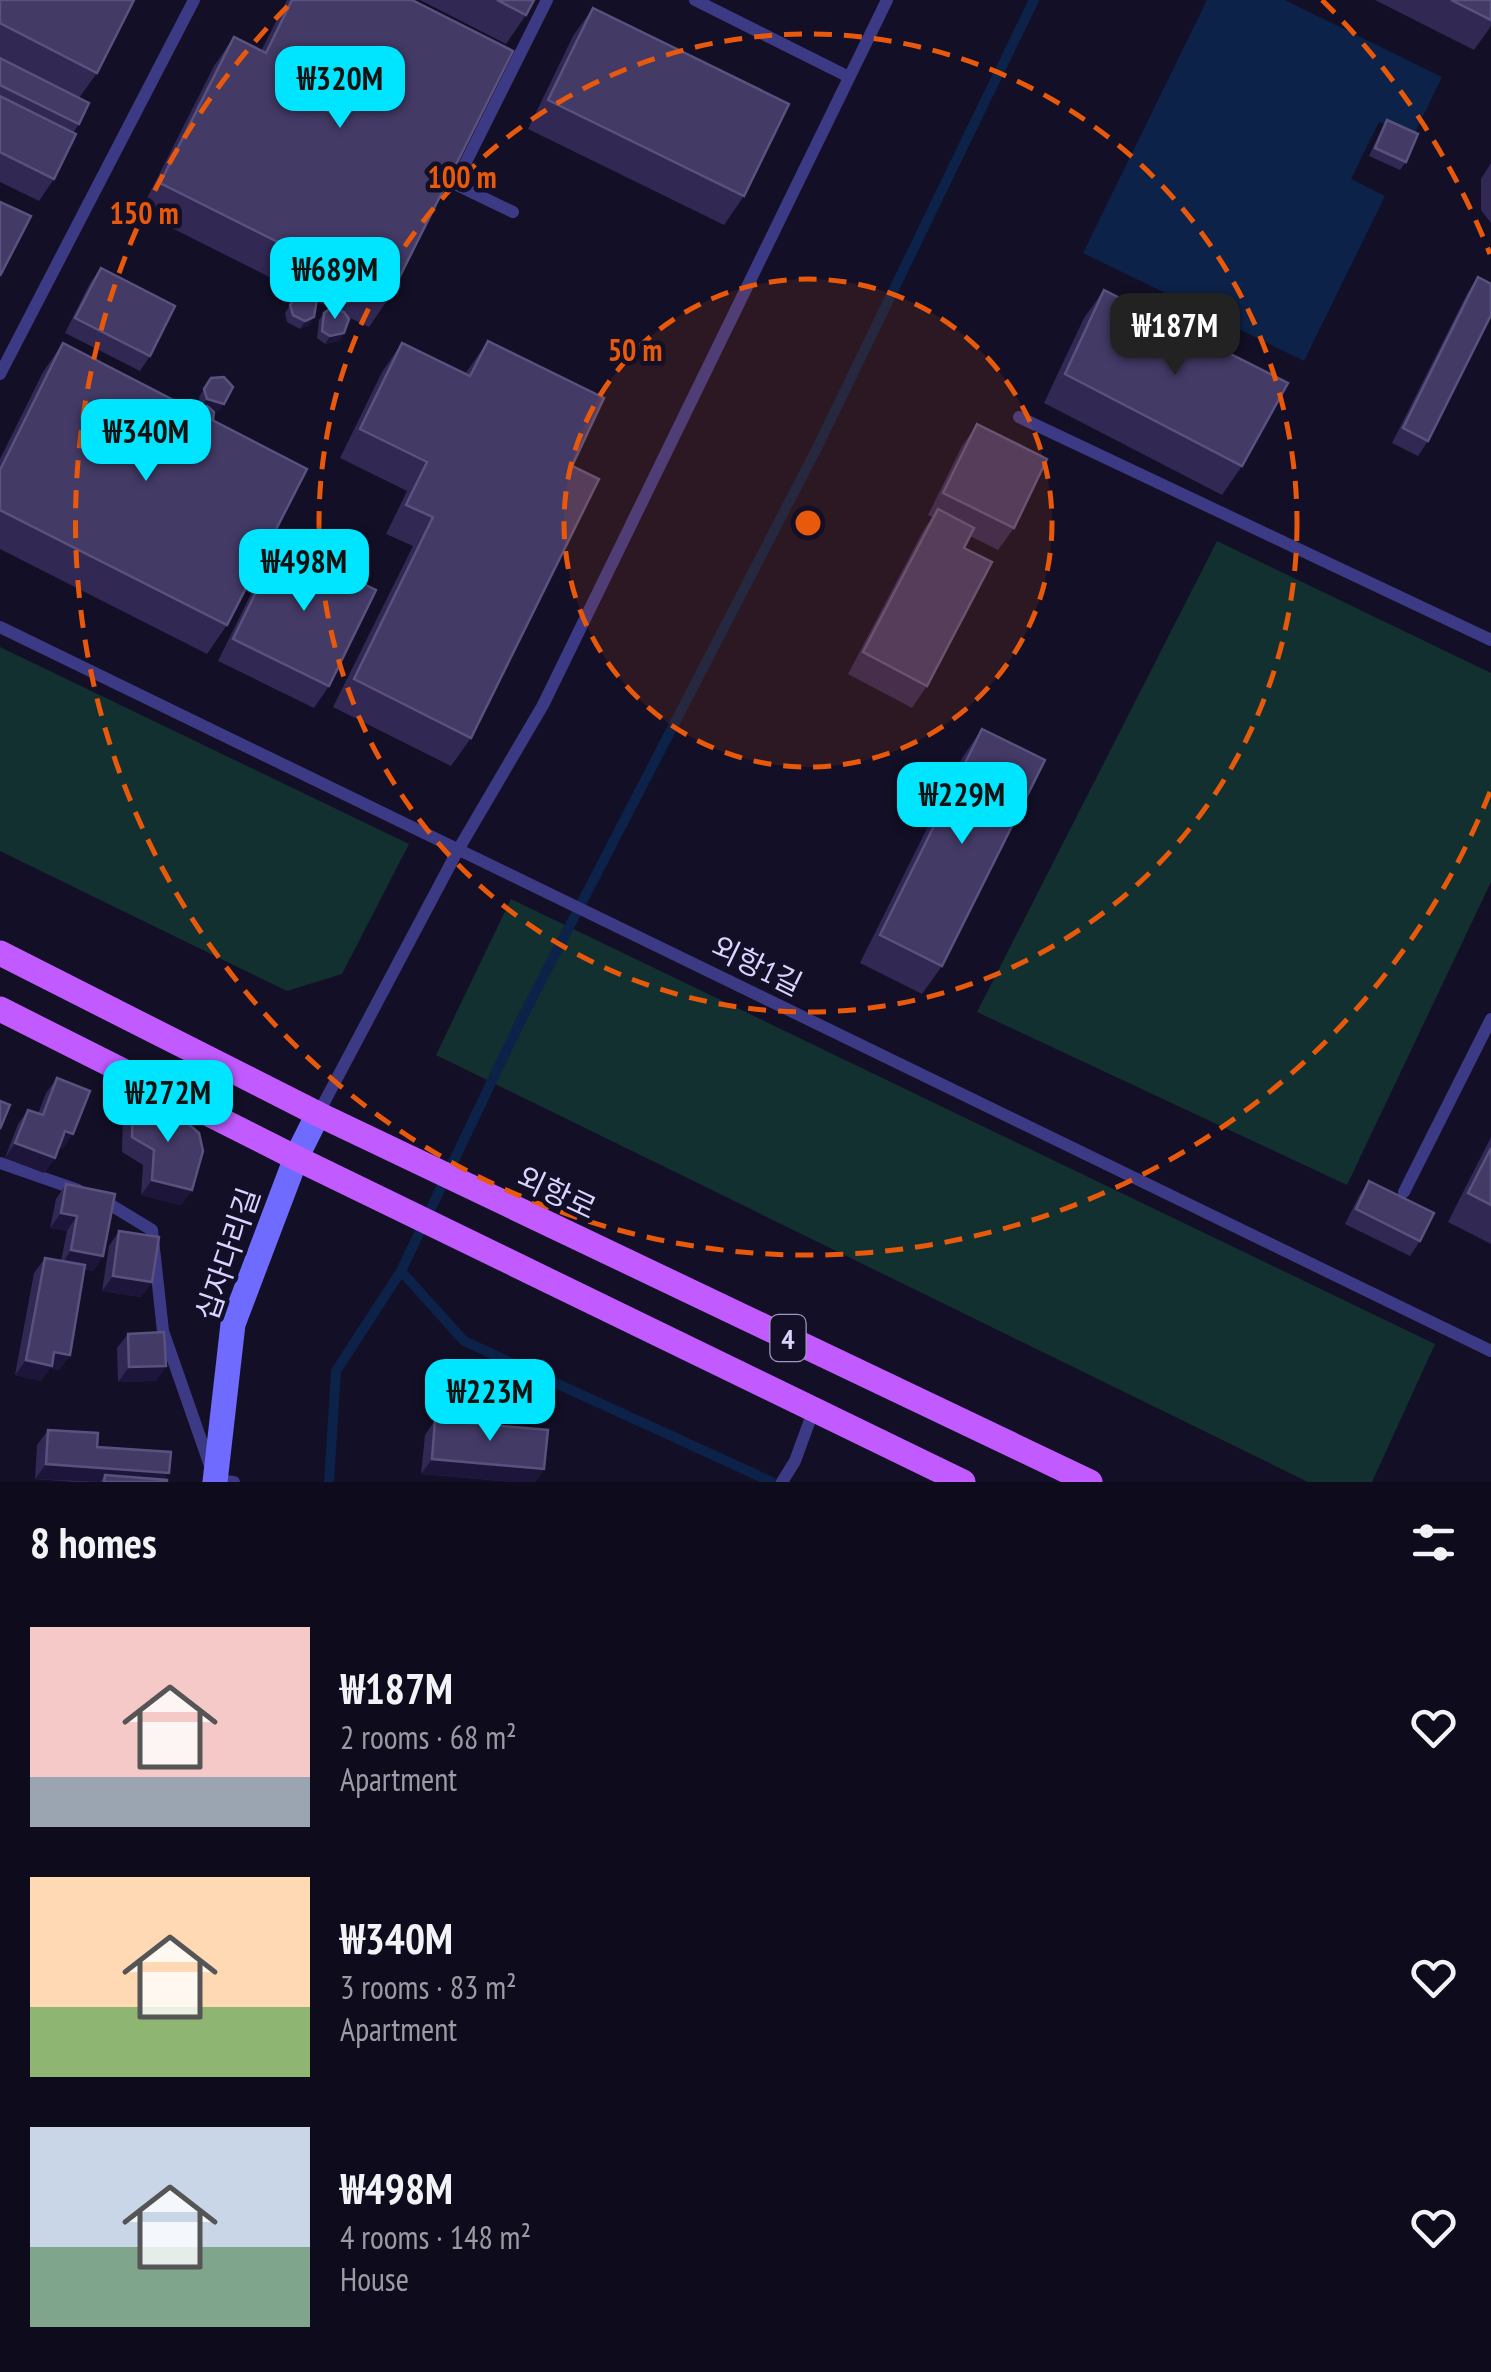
<!DOCTYPE html>
<html lang="en">
<head>
<meta charset="utf-8">
<style>
	:root { --surface:#0e0b1c; --page:#171425; --text:#f1f3f6; --muted:#9b9ba3; --accent:#00e5ff }
	body { margin:0; font-family:"PT Sans Narrow","Noto Sans KR",sans-serif; background:var(--page); color:var(--text); height:100vh; display:flex; flex-direction:column; font-size:38px; white-space:nowrap }
	* { box-sizing:border-box; margin:0 }
	p { font-size:32px; color:var(--muted) }
	.icon { flex:none; width:55px; height:55px; fill:none; stroke:currentColor; stroke-width:2; stroke-linecap:round; stroke-linejoin:round }
	.map { position:relative; height:1482px; overflow:hidden }
	.details { display:flex; flex-direction:column; background:var(--surface); flex:1 }
	.details>* { flex:none }
	.price { position:absolute; translate:-50% -85px; padding:0 22px; border-radius:20px; background:var(--accent); color:#111; font-size:32px; line-height:65px; filter:drop-shadow(0 2px 5px #0008) }
	.price::after { content:''; position:absolute; left:50%; top:60px; width:30px; height:22px; margin-left:-15px; background:inherit; clip-path:polygon(0 0,100% 0,50% 100%) }
	.price.active { background:#222; color:#fff }
	ul { padding:0; list-style:none }
	li { display:flex; align-items:center; gap:30px; height:250px; padding:0 30px }
	li span { display:grid; place-items:center; flex:none; width:280px; height:200px; border-radius:0px; color:#555 }
	li>.icon { margin-inline-start:auto }
	span .icon { width:120px; height:120px; fill:#fffc; stroke-width:1 }
	li b { font-size:42px }
	h2 { display:flex; justify-content:space-between; align-items:center; height:120px; padding:0 30px; font-size:42px }
	.map>svg:first-child { display:block }
</style>
</head>
<body>
<div class="map">
<svg width="1491" height="1482" viewBox="0 0 1491 1482">
	<rect width="100%" height="100%" fill="#130f26"/>
	<g fill="#12302f">
		<polygon points="1217,541 1491,673 1491,882 1347,1185 977,1012"/>
		<polygon points="0,647 409,844 342,974 287,991 0,851"/>
		<polygon points="511,899 1435,1344 1372,1482 1308,1482 436,1055"/>
	</g>
	<polygon fill="#0c2248" points="1207,0 1285,0 1442,77 1413,137 1379,122 1351,179 1385,196 1304,361 1083,253"/>
	<g fill="none" stroke-linecap="round" stroke-linejoin="round">
		<g stroke="#0c2248" stroke-width="10">
			<polyline points="401,1271 464,1341 772,1482"/>
			<polyline points="329,1482 336,1371 401,1271 522,1018 818,446 1034,0"/>
		</g>
		<g stroke="#3d3a85" stroke-width="12">
			<polyline points="695,0 849,77"/>
			<polyline points="513,212 455,184 547,0"/>
			<polyline points="0,374 194,0"/>
			<polyline points="1019,417 1491,640"/>
			<polyline points="0,627 1491,1351"/>
			<polyline points="318,1114 458,850 543,705 887,0"/>
			<polyline points="0,1163 78,1190"/>
			<polyline points="1404,1192 1491,1019"/>
			<polyline points="101,1199 152,1230 163,1331 215,1480 234,1482"/>
			<polyline points="782,1482 795,1461 814,1409"/>
		</g>
		<polyline stroke="#6f6bff" stroke-width="25" points="215,1482 233,1324 296,1158 318,1114"/>
		<g stroke="#c25bff" stroke-width="25">
			<polyline points="0,953 318,1114 1090,1482"/>
			<polyline points="0,1009 296,1158 963,1482"/>
		</g>
	</g>
	<g fill="#312854">
		<polygon points="0,0 97,73 79,98 79,124 73,133 54,179 39,201 0,182"/>
		<polygon points="287,0 412,0 389,298 369,327 346,316 344,333 339,341 325,344 317,338 319,320 324,313 333,309 316,301 309,325 300,329 287,322 285,313 297,294 303,294 140,212 214,66 234,37 261,51"/>
		<polygon points="420,0 534,0 526,15 506,44"/>
		<polygon points="1375,0 1491,0 1491,26 1474,50"/>
		<polygon points="593,8 744,196 724,225 528,129 573,36"/>
		<polygon points="1387,120 1406,162 1400,170 1369,156 1382,128"/>
		<polygon points="1491,163 1491,223 1481,210 1481,179"/>
		<polygon points="101,268 150,356 140,371 65,333 90,283"/>
		<polygon points="1478,277 1428,441 1418,456 1392,443 1468,292"/>
		<polygon points="1104,290 1242,466 1222,495 1044,403 1084,318"/>
		<polygon points="488,341 572,466 471,738 451,766 333,707 413,546 386,534 407,491 340,458 382,372 402,343 465,374"/>
		<polygon points="63,343 193,410 201,406 199,397 211,378 219,411 211,409 213,420 227,625 207,654 0,549 0,459 43,372"/>
		<polygon points="977,424 1014,528 998,550 970,536 964,548 927,686 912,708 848,674 923,531 932,517 928,515 962,446"/>
		<polygon points="280,543 329,686 314,708 218,661 265,565"/>
		<polygon points="982,729 942,966 922,994 860,963 962,758"/>
		<polygon points="57,1078 63,1149 59,1147 55,1158 44,1173 5,1158 18,1124 28,1110 38,1114 46,1093"/>
		<polygon points="133,1098 192,1190 181,1205 141,1195 143,1165 122,1152 123,1113"/>
		<polygon points="1491,1137 1491,1244 1448,1222"/>
		<polygon points="1369,1181 1420,1241 1410,1256 1345,1224 1359,1196"/>
		<polygon points="66,1184 103,1256 93,1271 85,1269 70,1355 59,1370 50,1368 41,1381 15,1375 34,1273 45,1258 61,1261 67,1231 50,1228 56,1199"/>
		<polygon points="119,1231 152,1282 141,1297 102,1291 109,1246"/>
		<polygon points="128,1334 166,1366 156,1381 118,1382 117,1348"/>
		<polygon points="435,1420 544,1469 535,1482 513,1482 421,1474 425,1435"/>
		<polygon points="48,1430 97,1447 167,1482 75,1482 35,1479 37,1445"/>
	</g>
	<g fill="#1d163a">
		<polygon points="314,317 309,325 300,329 305,321"/>
		<polygon points="344,333 339,341 325,344 330,336"/>
		<polygon points="207,399 224,404 219,411 201,406"/>
		<polygon points="65,1131 73,1134 63,1149 54,1146"/>
		<polygon points="15,1143 55,1158 44,1173 5,1158"/>
		<polygon points="152,1180 192,1190 181,1205 141,1195"/>
		<polygon points="61,1213 77,1216 67,1231 50,1228"/>
		<polygon points="71,1250 103,1256 93,1271 61,1265"/>
		<polygon points="113,1276 152,1282 141,1297 102,1291"/>
		<polygon points="54,1352 70,1355 59,1370 50,1368 41,1381 15,1375 26,1360"/>
		<polygon points="166,1366 156,1381 118,1382 129,1367"/>
		<polygon points="432,1459 544,1469 535,1482 513,1482 421,1474"/>
		<polygon points="46,1464 169,1473 163,1482 105,1475 100,1482 35,1479"/>
	</g>
	<g fill="#433a66" stroke="#5a527e" stroke-width="2.5">
		<polygon points="0,0 134,0 97,73 0,23"/>
		<polygon points="292,0 412,0 513,51 389,298 160,183 234,37 266,53"/>
		<polygon points="497,0 534,0 526,15"/>
		<polygon points="1451,0 1491,0 1491,20"/>
		<polygon points="593,8 789,104 744,196 548,100"/>
		<polygon points="0,58 89,103 79,124 0,85"/>
		<polygon points="0,96 76,134 54,179 0,152"/>
		<polygon points="1387,120 1418,134 1406,162 1375,148"/>
		<polygon points="0,202 31,216 0,276"/>
		<polygon points="101,268 175,306 150,356 75,318"/>
		<polygon points="1478,277 1491,284 1491,315 1428,441 1403,428"/>
		<polygon points="1104,290 1288,383 1242,466 1065,374"/>
		<polygon points="310,293 317,299 314,317 305,321 293,315 290,305 297,294"/>
		<polygon points="331,308 344,312 349,319 344,333 330,336 322,331 324,313"/>
		<polygon points="488,341 604,398 572,466 599,479 471,738 354,679 433,517 406,505 427,462 360,429 402,343 470,376"/>
		<polygon points="63,343 307,469 227,625 0,510 0,470"/>
		<polygon points="224,377 233,387 224,404 207,399 204,389 211,378"/>
		<polygon points="207,406 214,412 213,420 193,410 194,407"/>
		<polygon points="977,424 1047,459 1014,528 943,493"/>
		<polygon points="938,509 974,528 964,548 992,562 927,686 863,652"/>
		<polygon points="280,543 376,590 329,686 233,639"/>
		<polygon points="982,729 1045,760 942,966 880,935"/>
		<polygon points="57,1078 90,1091 73,1134 65,1131 55,1158 15,1143 28,1110 43,1115"/>
		<polygon points="133,1098 185,1121 199,1133 203,1151 192,1190 152,1180 154,1150 132,1137"/>
		<polygon points="0,1101 10,1105 0,1129"/>
		<polygon points="1491,1148 1491,1205 1468,1193"/>
		<polygon points="1369,1181 1434,1213 1420,1241 1356,1209"/>
		<polygon points="66,1184 115,1194 103,1256 71,1250 77,1216 61,1213"/>
		<polygon points="119,1231 159,1237 152,1282 113,1276"/>
		<polygon points="45,1258 85,1265 70,1355 54,1352 52,1366 26,1360"/>
		<polygon points="164,1332 166,1366 129,1367 128,1334"/>
		<polygon points="435,1420 548,1430 544,1469 432,1459"/>
		<polygon points="48,1430 98,1433 97,1447 171,1452 169,1473 46,1464"/>
		<polygon points="105,1475 167,1480 167,1482 104,1482"/>
	</g>
	<circle cx="808" cy="523" r="244" fill="#e8590c" fill-opacity=".12"/>
	<g fill="none" stroke="#e8590c" stroke-width="5" stroke-dasharray="18 12">
		<circle cx="808" cy="523" r="244"/>
		<circle cx="808" cy="523" r="489"/>
		<path d="M1490 792A733 733 0 1 1 294 0M1322 0A733 733 0 0 1 1490 254"/>
	</g>
	<g text-anchor="middle" dominant-baseline="central" stroke-width="9" stroke-linejoin="round" paint-order="stroke">
		<rect fill="#130f26" stroke="#9e99be" stroke-width="2.5" x="770.5" y="1315" width="35" height="46" rx="8"/>
		<g font-size="28" font-weight="bold" fill="#d9d4ff">
			<text x="788" y="1338">4</text>
		</g>
		<g font-size="30" fill="#d9d4ff" stroke="#130f26">
			<text transform="translate(757 965) rotate(26)">외항1길</text>
			<text transform="translate(557 1192) rotate(25)">외항로</text>
			<text transform="translate(227 1254) rotate(-71)">십자다리길</text>
		</g>
	</g>
	<circle cx="808" cy="523" r="15" fill="#e8590c" stroke="#130f26" stroke-width="5"/>
	<g font-size="30" text-anchor="middle" font-weight="bold" fill="#e8590c" stroke="#130f26" stroke-width="9" stroke-linejoin="round" paint-order="stroke">
		<text x="462" y="188">100 m</text>
		<text x="144" y="224">150 m</text>
		<text x="635" y="361">50 m</text>
	</g>
</svg>
<b class="price" style="left:340px;top:131px">₩320M</b>
<b class="price" style="left:335px;top:322px">₩689M</b>
<b class="price active" style="left:1175px;top:378px">₩187M</b>
<b class="price" style="left:146px;top:484px">₩340M</b>
<b class="price" style="left:304px;top:614px">₩498M</b>
<b class="price" style="left:962px;top:847px">₩229M</b>
<b class="price" style="left:168px;top:1145px">₩272M</b>
<b class="price" style="left:490px;top:1444px">₩223M</b>
</div>
<section class="details">
<h2>8 homes<svg class="icon" aria-label="filters" viewBox="0 0 24 24"><path d="M4 7h16M4 17h16"/><circle cx="9" cy="7" r="2"/><circle cx="15" cy="17" r="2"/></svg></h2>
<ul>
<li><span style="background:linear-gradient(#f6c9c9 75%,#9aa5b1 0)"><svg class="icon" aria-label="home" viewBox="0 0 24 24"><path d="M3 11l9-7 9 7M6 9v11h12V9"/></svg></span><div><b>₩187M</b><p>2 rooms · 68 m²</p><p>Apartment</p></div><svg class="icon" aria-label="heart" viewBox="0 0 24 24"><path d="M12 20l-8-8c-3-5 5-10 8-4 3-6 11-1 8 4z"/></svg></li>
<li><span style="background:linear-gradient(#ffd9b3 65%,#8fb573 0)"><svg class="icon" aria-label="home" viewBox="0 0 24 24"><path d="M3 11l9-7 9 7M6 9v11h12V9"/></svg></span><div><b>₩340M</b><p>3 rooms · 83 m²</p><p>Apartment</p></div><svg class="icon" aria-label="heart" viewBox="0 0 24 24"><path d="M12 20l-8-8c-3-5 5-10 8-4 3-6 11-1 8 4z"/></svg></li>
<li><span style="background:linear-gradient(#c9d6e8 60%,#7fa58c 0)"><svg class="icon" aria-label="home" viewBox="0 0 24 24"><path d="M3 11l9-7 9 7M6 9v11h12V9"/></svg></span><div><b>₩498M</b><p>4 rooms · 148 m²</p><p>House</p></div><svg class="icon" aria-label="heart" viewBox="0 0 24 24"><path d="M12 20l-8-8c-3-5 5-10 8-4 3-6 11-1 8 4z"/></svg></li>
</ul>
</section>
</body>
</html>
